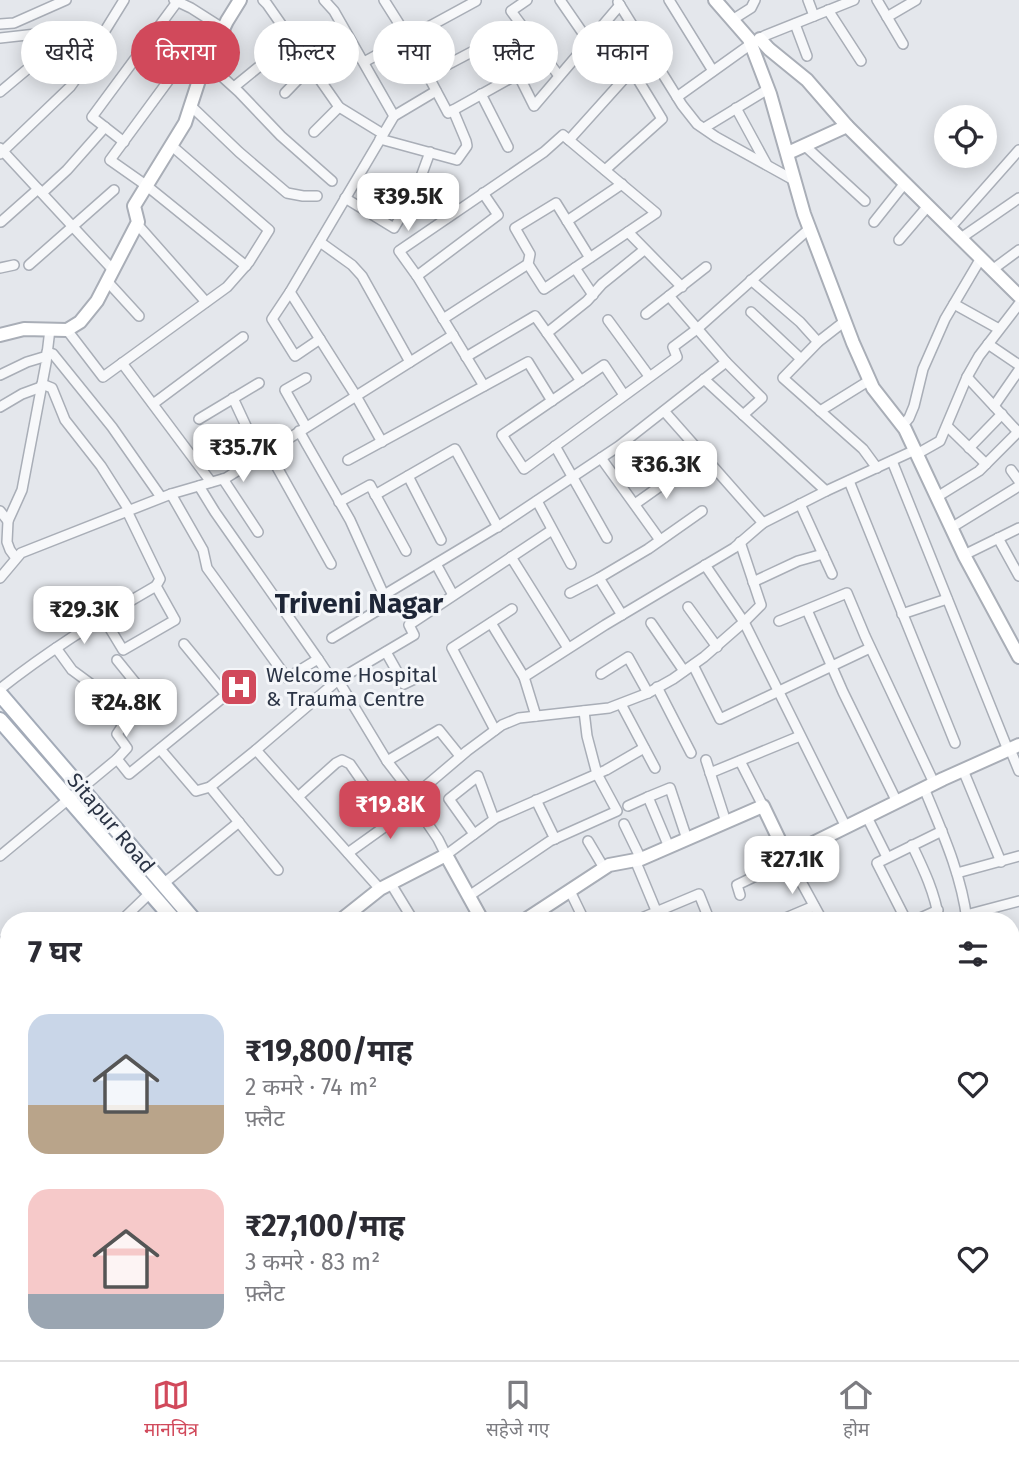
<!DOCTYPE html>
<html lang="hi">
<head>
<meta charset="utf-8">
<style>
	:root { --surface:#fff; --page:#f7f7f7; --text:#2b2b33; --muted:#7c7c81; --line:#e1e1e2; --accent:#d1495b }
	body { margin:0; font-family:"Fira Sans","Noto Sans Devanagari",sans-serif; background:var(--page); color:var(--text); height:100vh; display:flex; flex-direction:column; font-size:26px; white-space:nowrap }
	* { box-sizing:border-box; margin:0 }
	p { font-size:23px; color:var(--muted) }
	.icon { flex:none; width:38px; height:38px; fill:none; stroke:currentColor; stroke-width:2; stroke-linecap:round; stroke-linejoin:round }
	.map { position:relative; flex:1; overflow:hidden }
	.details { position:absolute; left:0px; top:912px; width:1020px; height:450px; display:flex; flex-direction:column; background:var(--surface); border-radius:28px 28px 0 0; box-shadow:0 4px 18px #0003 }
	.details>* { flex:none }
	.guide { position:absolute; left:21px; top:21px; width:978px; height:63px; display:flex; gap:14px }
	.buttons { position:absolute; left:934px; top:105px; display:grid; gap:14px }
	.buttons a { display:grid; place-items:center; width:63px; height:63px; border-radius:50%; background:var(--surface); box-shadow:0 4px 18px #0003; font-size:35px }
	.price { position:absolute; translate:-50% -60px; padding:0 16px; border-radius:14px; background:#fff; color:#222; font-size:23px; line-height:46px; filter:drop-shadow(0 2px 4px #0008) }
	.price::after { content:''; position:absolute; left:50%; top:42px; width:21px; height:16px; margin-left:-10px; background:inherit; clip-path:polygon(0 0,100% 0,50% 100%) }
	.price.active { background:var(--accent); color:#fff }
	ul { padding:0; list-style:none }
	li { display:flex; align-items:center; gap:21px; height:175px; padding:0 28px }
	li span { display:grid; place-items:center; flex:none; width:196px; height:140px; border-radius:21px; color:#555 }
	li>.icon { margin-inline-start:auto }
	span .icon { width:84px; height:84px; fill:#fffc; stroke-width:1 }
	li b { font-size:30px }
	h2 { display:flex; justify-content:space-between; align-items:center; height:84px; padding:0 28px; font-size:30px }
	.tag { padding:0 24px; border-radius:32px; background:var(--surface); box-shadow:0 4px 18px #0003; font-size:24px; line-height:63px }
	.tag.active { background:var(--accent); color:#fff }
	.tab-bar { display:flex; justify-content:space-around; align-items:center; height:98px; border-top:2px solid var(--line); background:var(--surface); font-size:19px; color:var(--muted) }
	.tab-bar a { display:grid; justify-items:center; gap:4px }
	.tab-bar .active { color:var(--accent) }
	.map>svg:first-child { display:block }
</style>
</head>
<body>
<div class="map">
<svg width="1019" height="1360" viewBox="0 0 1019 1360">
	<rect width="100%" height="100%" fill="#e4e7ec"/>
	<polygon fill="#d2d6de" points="1019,1332 1019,1360 954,1360 971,1353 1012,1353 1012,1335"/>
	<polygon fill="#c9d6c5" points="175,1353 225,1353 230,1360 164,1360"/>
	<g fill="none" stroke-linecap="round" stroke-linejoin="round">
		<defs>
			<g id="street">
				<polyline points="174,0 191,8 224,29"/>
				<polyline points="263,0 267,4 339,107 383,134"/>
				<polyline points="324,0 334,11 394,116"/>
				<polyline points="384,0 408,38 448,113 518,74 534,106 620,5"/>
				<polyline points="527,0 511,11 559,76"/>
				<polyline points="560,0 589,42"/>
				<polyline points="669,0 713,71"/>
				<polyline points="808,0 814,16"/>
				<polyline points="877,0 903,44"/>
				<polyline points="618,2 682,105 697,124 716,137 790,178 794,176"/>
				<polyline points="828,10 861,61"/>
				<polyline points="887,17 916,0"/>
				<polyline points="732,20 751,8 755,0"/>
				<polyline points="0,24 14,23 66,0"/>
				<polyline points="795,24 807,56"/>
				<polyline points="600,28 629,65 662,119 605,170"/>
				<polyline points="153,35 203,71"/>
				<polyline points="0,38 45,33 97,47"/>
				<polyline points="264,46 283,26"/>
				<polyline points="185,58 110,160 147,186 246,266"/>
				<polyline points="364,62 476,1"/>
				<polyline points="207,63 239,92 281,136 332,181"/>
				<polyline points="428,75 500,37"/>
				<polyline points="234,87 261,65"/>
				<polyline points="0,92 43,56 58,36"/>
				<polyline points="285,93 311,66"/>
				<polyline points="481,94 508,147"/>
				<polyline points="677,97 751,44 764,36 854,0"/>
				<polyline points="191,106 239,152 287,193 303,196 317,196"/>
				<polyline points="736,108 767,165"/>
				<polyline points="704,128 768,89"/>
				<polyline points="314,132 339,107"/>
				<polyline points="380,139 457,160 467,146 466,141 453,110"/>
				<polyline points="569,140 632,70"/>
				<polyline points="124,142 92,117 177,2"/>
				<polyline points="804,145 865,201"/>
				<polyline points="0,148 113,270"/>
				<polyline points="0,154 70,87 96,51 98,42 124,0"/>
				<polyline points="42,193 67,170 105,127"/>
				<polyline points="345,198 394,228 415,193 430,152"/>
				<polyline points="567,221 622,184"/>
				<polyline points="1,222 38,189"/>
				<polyline points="874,222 905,183"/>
				<polyline points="137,224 206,302"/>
				<polyline points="950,228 1019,150"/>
				<polyline points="628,232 682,287"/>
				<polyline points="961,238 1019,198"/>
				<polyline points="899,240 928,206"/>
				<polyline points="320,242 352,265 362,276 410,362"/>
				<polyline points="29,265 114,190"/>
				<polyline points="0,268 14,265"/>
				<polyline points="575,268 593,295"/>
				<polyline points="992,270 1019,250"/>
				<polyline points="417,276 498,215 483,193"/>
				<polyline points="751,280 800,322 818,342"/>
				<polyline points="107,281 139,316"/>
				<polyline points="290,292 356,396 382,442"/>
				<polyline points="669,296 726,362 762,398 743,415"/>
				<polyline points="954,304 999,329"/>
				<polyline points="751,312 801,359"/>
				<polyline points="646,314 706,267"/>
				<polyline points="443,319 528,264"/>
				<polyline points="608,320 649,376"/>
				<polyline points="845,321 818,342 783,378 863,449 877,468"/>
				<polyline points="67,330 103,377 227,287 249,262 269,230 172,146"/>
				<polyline points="547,333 587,301 602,284 644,250"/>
				<polyline points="320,339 295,356 272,319 290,292 394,116 436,91"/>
				<polyline points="988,344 1019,365"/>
				<polyline points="47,352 53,354 112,427 161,497"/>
				<polyline points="466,357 535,316 581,381"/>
				<polyline points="122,363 211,482"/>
				<polyline points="0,375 27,362 47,356"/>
				<polyline points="967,377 1018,432"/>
				<polyline points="306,378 285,390 306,427"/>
				<polyline points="704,379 826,491"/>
				<polyline points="42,384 52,388 65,420 101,466 129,510"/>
				<polyline points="484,386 417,276 399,251 544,152 563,135 656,213 544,289 528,264 530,254 515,228 556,203 590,258"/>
				<polyline points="624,395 604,365 502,435 524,469 677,357 673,347 697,329 810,228"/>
				<polyline points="233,398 260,456"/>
				<polyline points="153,404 243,337"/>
				<polyline points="994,406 1019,370"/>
				<polyline points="0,407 22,394 41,387"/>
				<polyline points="664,411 763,523"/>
				<polyline points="820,411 870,380"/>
				<polyline points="199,419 259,383"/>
				<polyline points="903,425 909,418 914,406 923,369 945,319 981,258"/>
				<polyline points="947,426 986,464"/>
				<polyline points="299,431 350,520 388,604 332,638"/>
				<polyline points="555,446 607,538"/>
				<polyline points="969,448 1002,414"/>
				<polyline points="268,451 331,564"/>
				<polyline points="917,454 940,441 967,377 979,356 1019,304"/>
				<polyline points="601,458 660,540"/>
				<polyline points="348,460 528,362 552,401"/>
				<polyline points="892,461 1008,750"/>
				<polyline points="1011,470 1019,481"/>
				<polyline points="408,476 441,540"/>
				<polyline points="223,479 258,532"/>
				<polyline points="849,481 955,743"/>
				<polyline points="199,486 215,512 318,659"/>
				<polyline points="171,494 203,550 207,568 287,678 318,659 334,683"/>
				<polyline points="375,495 455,449 498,527"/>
				<polyline points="937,497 979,471 1019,431"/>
				<polyline points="537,501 571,564"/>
				<polyline points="339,502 370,485 406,551"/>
				<polyline points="635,504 680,472"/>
				<polyline points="800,504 832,574"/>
				<polyline points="0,511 8,521"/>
				<polyline points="951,528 1019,486"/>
				<polyline points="998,538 1019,576"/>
				<polyline points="964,555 1019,528"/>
				<polyline points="511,557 568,648"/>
				<polyline points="16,558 10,550 7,542 8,521 22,490 46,363 50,329"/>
				<polyline points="436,564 453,595"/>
				<polyline points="705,565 744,622 846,827"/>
				<polyline points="0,578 21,553 171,494 226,478 453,335"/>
				<polyline points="753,582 798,561 823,554"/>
				<polyline points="570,593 599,578"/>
				<polyline points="384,595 502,524 619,446 726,362"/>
				<polyline points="688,607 717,647"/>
				<polyline points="807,610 843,692 897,802"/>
				<polyline points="902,614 947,599"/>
				<polyline points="622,615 599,578 648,549 702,511"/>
				<polyline points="103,617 123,650 175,620 156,586 160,579 127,511"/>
				<polyline points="779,621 847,593 865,636 934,783"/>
				<polyline points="491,623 524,677 536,716"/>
				<polyline points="651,623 684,671"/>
				<polyline points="56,648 72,670 91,684 123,725 151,702 117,660"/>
				<polyline points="386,652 404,684 423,675"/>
				<polyline points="693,665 720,719 870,648"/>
				<polyline points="601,674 628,657 648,693"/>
				<polyline points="524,677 605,625 734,548 763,523 826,491 915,450"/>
				<polyline points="338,680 387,761 414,796 415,805 438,839 446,855 496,818 606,770 644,748"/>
				<polyline points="657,687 691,753"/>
				<path d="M0 689C49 650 102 617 156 586"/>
				<polyline points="621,704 655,768"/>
				<polyline points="495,730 452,648 512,609"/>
				<polyline points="160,749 196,791 210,787"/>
				<polyline points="1010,749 1019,771"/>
				<polyline points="256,750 380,889"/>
				<polyline points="117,759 127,748 117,734 123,725"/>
				<polyline points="706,760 726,822"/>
				<polyline points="387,761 439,730 460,756"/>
				<polyline points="740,761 763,806"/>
				<polyline points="963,770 1001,862"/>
				<polyline points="710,773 800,736"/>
				<path d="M924 788C942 832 961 873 967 920"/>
				<polyline points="414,796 467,751 502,725 519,718 609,708 648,693 673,679 704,657 744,622 761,605 740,542"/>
				<polyline points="298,797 336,763 342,760 350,764 391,823"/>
				<polyline points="536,800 555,839"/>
				<polyline points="628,806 648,797"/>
				<polyline points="867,817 887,857"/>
				<polyline points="624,824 641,859"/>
				<polyline points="474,834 449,799 478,776 494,819"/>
				<polyline points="588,841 604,868"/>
				<path d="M912 845C924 870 935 893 939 920"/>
				<polyline points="669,847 648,797 670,788 687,839"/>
				<polyline points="348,853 415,805"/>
				<polyline points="0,856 117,759 129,774 226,695 184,644"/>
				<polyline points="787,856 822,920"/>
				<polyline points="635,860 660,920"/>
				<polyline points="278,870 210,787 256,750 338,680 414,635 409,625 552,530"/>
				<polyline points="957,873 1019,856"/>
				<polyline points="163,884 239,822"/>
				<polyline points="391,884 413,920"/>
				<polyline points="570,891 584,920"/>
				<polyline points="740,895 737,885 789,860"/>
				<polyline points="469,896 550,841 617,811 597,774 587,736 584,711"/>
				<polyline points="966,915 1019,901"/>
				<polyline points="122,920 150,893"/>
				<polyline points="637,920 699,894 707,914"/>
				<polyline points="781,920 814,906"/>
				<polyline points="906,920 877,863 942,831"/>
				<polyline points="916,920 938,910"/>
				<polyline points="1012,945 1019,943"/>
				<polyline points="0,979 9,993"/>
				<polyline points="1012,992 1019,990"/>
				<polyline points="0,1007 9,1002"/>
				<polyline points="1012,1023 1019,1021"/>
				<polyline points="1012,1088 1019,1085"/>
				<polyline points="0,1090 9,1085"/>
				<polyline points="1012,1130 1019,1149"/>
				<polyline points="0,1174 9,1187"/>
				<polyline points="1012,1219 1019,1216"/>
				<polyline points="0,1231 9,1225"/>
				<polyline points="0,1267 9,1281"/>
				<polyline points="1012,1269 1019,1265"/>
				<polyline points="1012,1310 1019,1306"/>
				<polyline points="0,1323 9,1318"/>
				<polyline points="132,1353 137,1360"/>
				<polyline points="305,1353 311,1360"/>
				<polyline points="346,1353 349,1360"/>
				<polyline points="380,1353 380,1360"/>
				<polyline points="403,1353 405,1360"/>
				<polyline points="659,1353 663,1360"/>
				<polyline points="704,1353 708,1360"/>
				<polyline points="884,1353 886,1357 898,1353"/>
				<polyline points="942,1353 944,1360"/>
				<polyline points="49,1360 61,1353"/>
				<polyline points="156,1360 167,1353"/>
				<polyline points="512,1360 532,1353"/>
				<polyline points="678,1360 691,1353"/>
				<polyline points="775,1360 787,1353"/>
			</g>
			<g id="secondary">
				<polyline points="715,0 749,39 770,94 804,214 853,343 873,388 905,429 965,557 1019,657"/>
				<polyline points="760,39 769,49 807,80 847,126"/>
				<polyline points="788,153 847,126 1019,296"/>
				<polyline points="0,335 24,329 67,330 80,322 97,301 138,222 134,206 185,123 200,77 227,21 240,0"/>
				<polyline points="341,920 380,889 446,855 482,920"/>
				<polyline points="525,920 609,865 641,859 763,806 787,856 943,779 1019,745"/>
			</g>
			<g id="primary">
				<polyline points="0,694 194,920"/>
				<polyline points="0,720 174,920"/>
				<polyline points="536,1353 542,1360"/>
				<polyline points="558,1353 564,1360"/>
			</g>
		</defs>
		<use href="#street" stroke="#a9aeb7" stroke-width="12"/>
		<use href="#secondary" stroke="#a9aeb7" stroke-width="16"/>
		<use href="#primary" stroke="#a3abb8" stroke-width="18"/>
		<use href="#street" stroke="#f7f8fa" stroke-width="9"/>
		<use href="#secondary" stroke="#fff" stroke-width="12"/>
		<use href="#primary" stroke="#fff" stroke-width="14"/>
		<g stroke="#7d8696" stroke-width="2.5" stroke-dasharray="3.5 7" stroke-linecap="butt">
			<polyline points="0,936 9,950"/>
			<polyline points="273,1353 278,1360"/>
		</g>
	</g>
	<defs>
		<symbol id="hospital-square" viewBox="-11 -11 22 22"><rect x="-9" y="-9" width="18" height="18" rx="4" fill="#d1495b" stroke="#f4f6f9"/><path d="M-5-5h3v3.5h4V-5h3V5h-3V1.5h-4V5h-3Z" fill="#fff"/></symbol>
	</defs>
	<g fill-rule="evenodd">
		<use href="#hospital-square" x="217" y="665" width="44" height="44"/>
	</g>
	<g text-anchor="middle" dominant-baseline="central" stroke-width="6" stroke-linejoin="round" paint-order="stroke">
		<g font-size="21" fill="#2b3445" stroke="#f4f6f9" text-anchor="start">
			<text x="266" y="675">Welcome Hospital<tspan x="266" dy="24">&amp; Trauma Centre</tspan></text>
		</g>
		<g font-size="21" fill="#2b3445" stroke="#f4f6f9">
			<text transform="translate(111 823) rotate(50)">Sitapur Road</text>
		</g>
		<g font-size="28" font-weight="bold" fill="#1d2536" stroke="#f4f6f9">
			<text x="359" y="603">Triveni Nagar</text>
		</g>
	</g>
</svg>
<div class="buttons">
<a><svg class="icon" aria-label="locate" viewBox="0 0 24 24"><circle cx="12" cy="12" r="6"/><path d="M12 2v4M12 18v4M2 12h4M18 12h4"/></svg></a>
</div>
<b class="price" style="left:408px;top:233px">₹39.5K</b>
<b class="price" style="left:243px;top:484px">₹35.7K</b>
<b class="price" style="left:666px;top:501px">₹36.3K</b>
<b class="price" style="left:84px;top:646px">₹29.3K</b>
<b class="price" style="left:126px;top:739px">₹24.8K</b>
<b class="price active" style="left:390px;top:841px">₹19.8K</b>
<b class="price" style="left:792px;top:896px">₹27.1K</b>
<div class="guide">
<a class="tag">खरीदें</a>
<a class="tag active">किराया</a>
<a class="tag">फ़िल्टर</a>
<a class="tag">नया</a>
<a class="tag">फ़्लैट</a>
<a class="tag">मकान</a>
</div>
<section class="details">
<h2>7 घर<svg class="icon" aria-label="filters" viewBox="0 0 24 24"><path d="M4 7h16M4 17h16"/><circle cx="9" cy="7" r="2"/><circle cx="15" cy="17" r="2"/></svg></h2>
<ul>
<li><span style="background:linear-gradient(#c9d6e8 65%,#b9a48a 0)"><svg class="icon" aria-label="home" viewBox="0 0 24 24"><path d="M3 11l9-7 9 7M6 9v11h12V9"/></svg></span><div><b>₹19,800/माह</b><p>2 कमरे · 74 m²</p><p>फ़्लैट</p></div><svg class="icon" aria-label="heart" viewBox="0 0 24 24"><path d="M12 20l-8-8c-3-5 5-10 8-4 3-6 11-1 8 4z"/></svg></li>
<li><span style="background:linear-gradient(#f6c9c9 75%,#9aa5b1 0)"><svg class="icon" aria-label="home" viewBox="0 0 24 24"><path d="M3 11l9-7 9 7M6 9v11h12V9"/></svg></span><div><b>₹27,100/माह</b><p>3 कमरे · 83 m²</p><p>फ़्लैट</p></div><svg class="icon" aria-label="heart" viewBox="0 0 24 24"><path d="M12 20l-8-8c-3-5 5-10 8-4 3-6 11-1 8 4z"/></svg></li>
</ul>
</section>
</div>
<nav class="tab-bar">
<a class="active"><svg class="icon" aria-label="map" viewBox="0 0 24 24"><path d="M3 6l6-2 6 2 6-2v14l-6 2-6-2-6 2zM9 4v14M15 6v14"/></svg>मानचित्र</a>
<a><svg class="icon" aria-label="saved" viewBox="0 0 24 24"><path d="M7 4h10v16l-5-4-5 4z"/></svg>सहेजे गए</a>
<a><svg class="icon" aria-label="home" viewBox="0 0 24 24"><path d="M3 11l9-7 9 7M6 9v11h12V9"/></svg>होम</a>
</nav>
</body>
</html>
